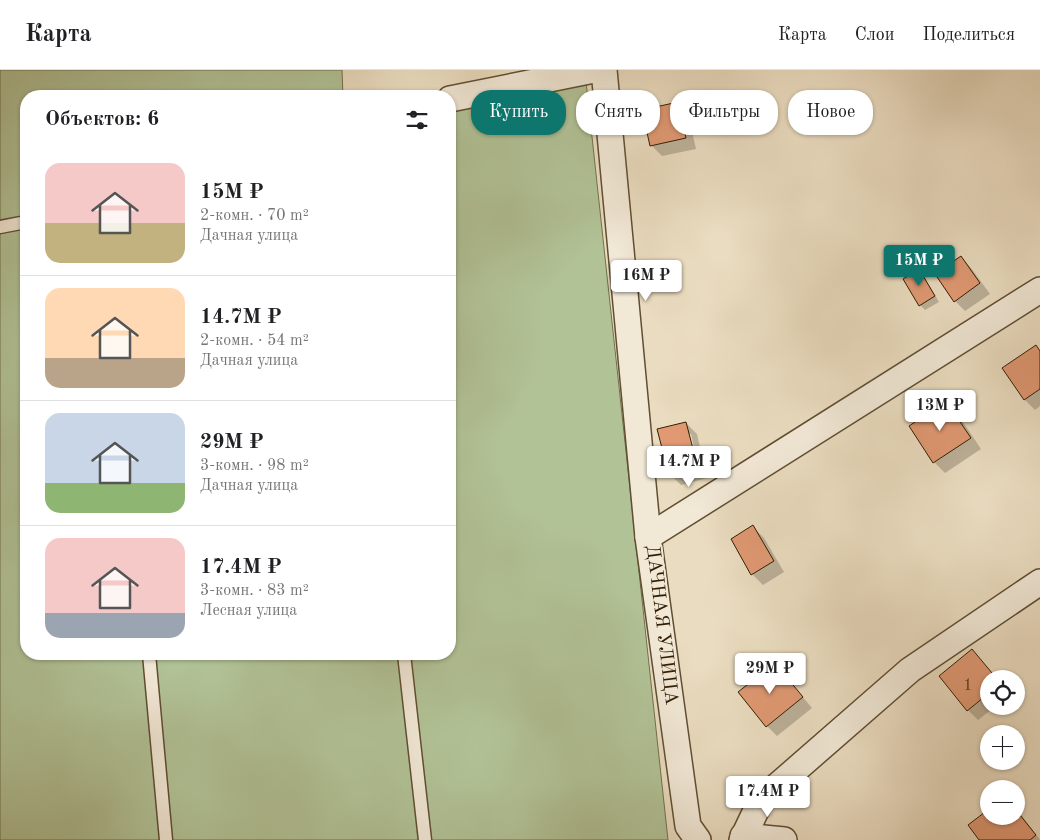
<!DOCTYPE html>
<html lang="ru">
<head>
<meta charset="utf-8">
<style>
	:root { --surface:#fff; --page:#f6f6f6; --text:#202124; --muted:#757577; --line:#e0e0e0; --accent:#0f766e }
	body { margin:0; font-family:"Old Standard TT",serif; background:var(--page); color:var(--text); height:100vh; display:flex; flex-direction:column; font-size:19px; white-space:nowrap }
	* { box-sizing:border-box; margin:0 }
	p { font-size:16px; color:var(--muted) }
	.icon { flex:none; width:28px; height:28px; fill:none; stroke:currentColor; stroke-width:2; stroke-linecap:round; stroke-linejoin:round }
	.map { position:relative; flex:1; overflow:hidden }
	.drawer { position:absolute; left:20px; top:20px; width:436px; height:570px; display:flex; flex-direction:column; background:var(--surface); border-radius:20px; box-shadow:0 1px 4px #0004 }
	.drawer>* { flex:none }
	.guide { position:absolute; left:471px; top:20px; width:475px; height:45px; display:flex; gap:10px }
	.fabs { position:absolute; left:980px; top:600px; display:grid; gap:10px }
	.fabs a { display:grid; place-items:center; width:45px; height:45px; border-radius:50%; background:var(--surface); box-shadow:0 1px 4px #0004; font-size:25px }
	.price { position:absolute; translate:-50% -42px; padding:0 11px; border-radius:5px; background:#fff; color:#222; font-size:16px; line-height:32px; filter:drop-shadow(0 1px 2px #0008) }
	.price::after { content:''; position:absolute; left:50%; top:30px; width:15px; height:11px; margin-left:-8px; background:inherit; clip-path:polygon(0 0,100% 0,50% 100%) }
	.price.on { background:var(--accent); color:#fff }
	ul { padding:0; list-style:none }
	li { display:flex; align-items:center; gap:15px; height:125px; padding:0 25px }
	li+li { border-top:1px solid var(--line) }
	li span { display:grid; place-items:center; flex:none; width:140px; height:100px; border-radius:15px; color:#555 }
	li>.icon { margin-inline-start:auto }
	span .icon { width:60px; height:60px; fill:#fffc; stroke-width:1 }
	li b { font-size:21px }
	h2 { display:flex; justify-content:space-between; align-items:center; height:60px; padding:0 25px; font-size:21px }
	.chip { padding:0 18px; border-radius:20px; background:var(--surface); box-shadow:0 1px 4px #0004; font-size:18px; line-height:45px }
	.chip.on { background:var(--accent); color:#fff }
	header { display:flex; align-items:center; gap:30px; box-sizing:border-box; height:70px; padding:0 25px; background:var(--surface); border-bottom:1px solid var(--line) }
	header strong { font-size:24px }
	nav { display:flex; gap:28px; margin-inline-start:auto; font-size:18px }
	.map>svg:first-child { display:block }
</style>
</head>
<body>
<header>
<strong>Карта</strong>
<nav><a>Карта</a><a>Слои</a><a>Поделиться</a></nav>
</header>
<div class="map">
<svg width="1040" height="770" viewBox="0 0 1040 770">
	<rect width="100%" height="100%" fill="#eadcc0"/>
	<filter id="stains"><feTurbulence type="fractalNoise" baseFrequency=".004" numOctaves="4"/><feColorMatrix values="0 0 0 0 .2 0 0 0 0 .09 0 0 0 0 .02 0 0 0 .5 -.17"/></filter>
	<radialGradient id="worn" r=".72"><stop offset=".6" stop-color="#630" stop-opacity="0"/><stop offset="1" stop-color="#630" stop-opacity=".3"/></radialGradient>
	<polygon fill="#b1c296" stroke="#72704c" points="0,0 342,0 343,26 26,26 26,584 450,584 450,29 585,2 668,770 0,770"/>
	<g fill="#0003" fill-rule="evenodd">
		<polygon points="678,34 688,44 696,79 662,86 651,75"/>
		<polygon points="961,187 971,198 990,224 965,241 955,231"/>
		<polygon points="919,201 924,206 939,232 925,240 920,235"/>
		<polygon points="1036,277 1040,281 1040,336 1035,340 1024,329"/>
		<polygon points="946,333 957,343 981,379 945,403 934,392"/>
		<path d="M686 353 697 364 707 408 681 415 670 404ZM688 364H691L700 404H698Z"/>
		<polygon points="753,457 764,468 784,502 763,515 752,504"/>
		<polygon points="972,580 997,609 989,609 989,636 996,636 978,650 968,640"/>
		<polygon points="775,594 812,638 777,666 767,656"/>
		<polygon points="1016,738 1040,770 980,770 989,746 1016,746"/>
	</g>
	<g fill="#e09973" stroke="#321e02">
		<polygon points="678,32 686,68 650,76 642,40"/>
		<polygon points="961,186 980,213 954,232 935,204"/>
		<polygon points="919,199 935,226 919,236 903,209"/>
		<polygon points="1036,275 1040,281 1040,319 1024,330 1002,298"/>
		<polygon points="946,331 971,368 933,393 909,356"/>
		<polygon points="686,352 698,398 669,405 657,359"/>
		<polygon points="753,455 774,491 751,505 731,469"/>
		<polygon points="972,579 997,609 989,609 989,623 967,641 939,606"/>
		<polygon points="775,593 803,627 766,657 738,622"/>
		<polygon points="989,739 989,746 1016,746 1016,740 1036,765 1030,770 979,770 968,755"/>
	</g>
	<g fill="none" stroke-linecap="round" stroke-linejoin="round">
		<defs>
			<g id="lane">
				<polyline points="0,157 26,152"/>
				<polyline points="149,584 166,770"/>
				<polyline points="404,584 425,770"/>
			</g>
			<g id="street">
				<polyline points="604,0 648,467"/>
				<polyline points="450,29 594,0"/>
				<polyline points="743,766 784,770"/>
				<polyline points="698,770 688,756 648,467 1040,220"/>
				<polyline points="742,770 761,730 910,600 1040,512"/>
			</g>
		</defs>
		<use href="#lane" stroke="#604e32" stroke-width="15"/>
		<use href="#street" stroke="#604e32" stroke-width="28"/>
		<use href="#lane" stroke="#f1e8d6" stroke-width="12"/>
		<use href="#street" stroke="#f1e8d6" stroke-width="25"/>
	</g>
	<g text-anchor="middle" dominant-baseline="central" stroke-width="4" stroke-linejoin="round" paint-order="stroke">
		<g font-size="16" fill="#5e3d1e">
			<text x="968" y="616">1</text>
		</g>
		<g font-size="19" fill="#321e02" stroke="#f1e8d6">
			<text transform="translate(661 555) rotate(83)">ДАЧНАЯ УЛИЦА</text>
		</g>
	</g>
	<rect width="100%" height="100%" filter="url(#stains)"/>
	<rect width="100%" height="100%" fill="url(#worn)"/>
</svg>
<div class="fabs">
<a><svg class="icon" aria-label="locate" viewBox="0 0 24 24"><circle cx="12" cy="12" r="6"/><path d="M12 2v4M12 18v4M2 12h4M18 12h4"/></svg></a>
<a>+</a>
<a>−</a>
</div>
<b class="price on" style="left:919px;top:217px">15M ₽</b>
<b class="price" style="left:646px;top:232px">16M ₽</b>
<b class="price" style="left:940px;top:362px">13M ₽</b>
<b class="price" style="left:689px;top:418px">14.7M ₽</b>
<b class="price" style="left:770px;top:625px">29M ₽</b>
<b class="price" style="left:768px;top:748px">17.4M ₽</b>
<div class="guide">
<a class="chip on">Купить</a>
<a class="chip">Снять</a>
<a class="chip">Фильтры</a>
<a class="chip">Новое</a>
</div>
<section class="drawer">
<h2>Объектов: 6<svg class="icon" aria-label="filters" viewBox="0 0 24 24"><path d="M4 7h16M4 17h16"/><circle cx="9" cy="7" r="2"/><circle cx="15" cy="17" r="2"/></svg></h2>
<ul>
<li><span style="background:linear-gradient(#f6c9c9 60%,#c2b280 0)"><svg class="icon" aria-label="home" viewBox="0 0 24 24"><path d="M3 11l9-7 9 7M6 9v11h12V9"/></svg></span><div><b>15M ₽</b><p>2-комн. · 70 m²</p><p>Дачная улица</p></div></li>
<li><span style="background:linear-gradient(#ffd9b3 70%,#b9a48a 0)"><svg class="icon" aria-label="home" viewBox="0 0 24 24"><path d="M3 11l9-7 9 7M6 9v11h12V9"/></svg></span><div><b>14.7M ₽</b><p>2-комн. · 54 m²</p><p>Дачная улица</p></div></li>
<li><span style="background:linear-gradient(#c9d6e8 70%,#8fb573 0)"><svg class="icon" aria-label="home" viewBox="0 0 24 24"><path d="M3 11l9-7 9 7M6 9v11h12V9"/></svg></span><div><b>29M ₽</b><p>3-комн. · 98 m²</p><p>Дачная улица</p></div></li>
<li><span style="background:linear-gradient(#f6c9c9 75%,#9aa5b1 0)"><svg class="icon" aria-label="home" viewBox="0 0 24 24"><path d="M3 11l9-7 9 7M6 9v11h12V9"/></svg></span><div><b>17.4M ₽</b><p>3-комн. · 83 m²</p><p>Лесная улица</p></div></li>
</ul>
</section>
</div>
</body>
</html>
